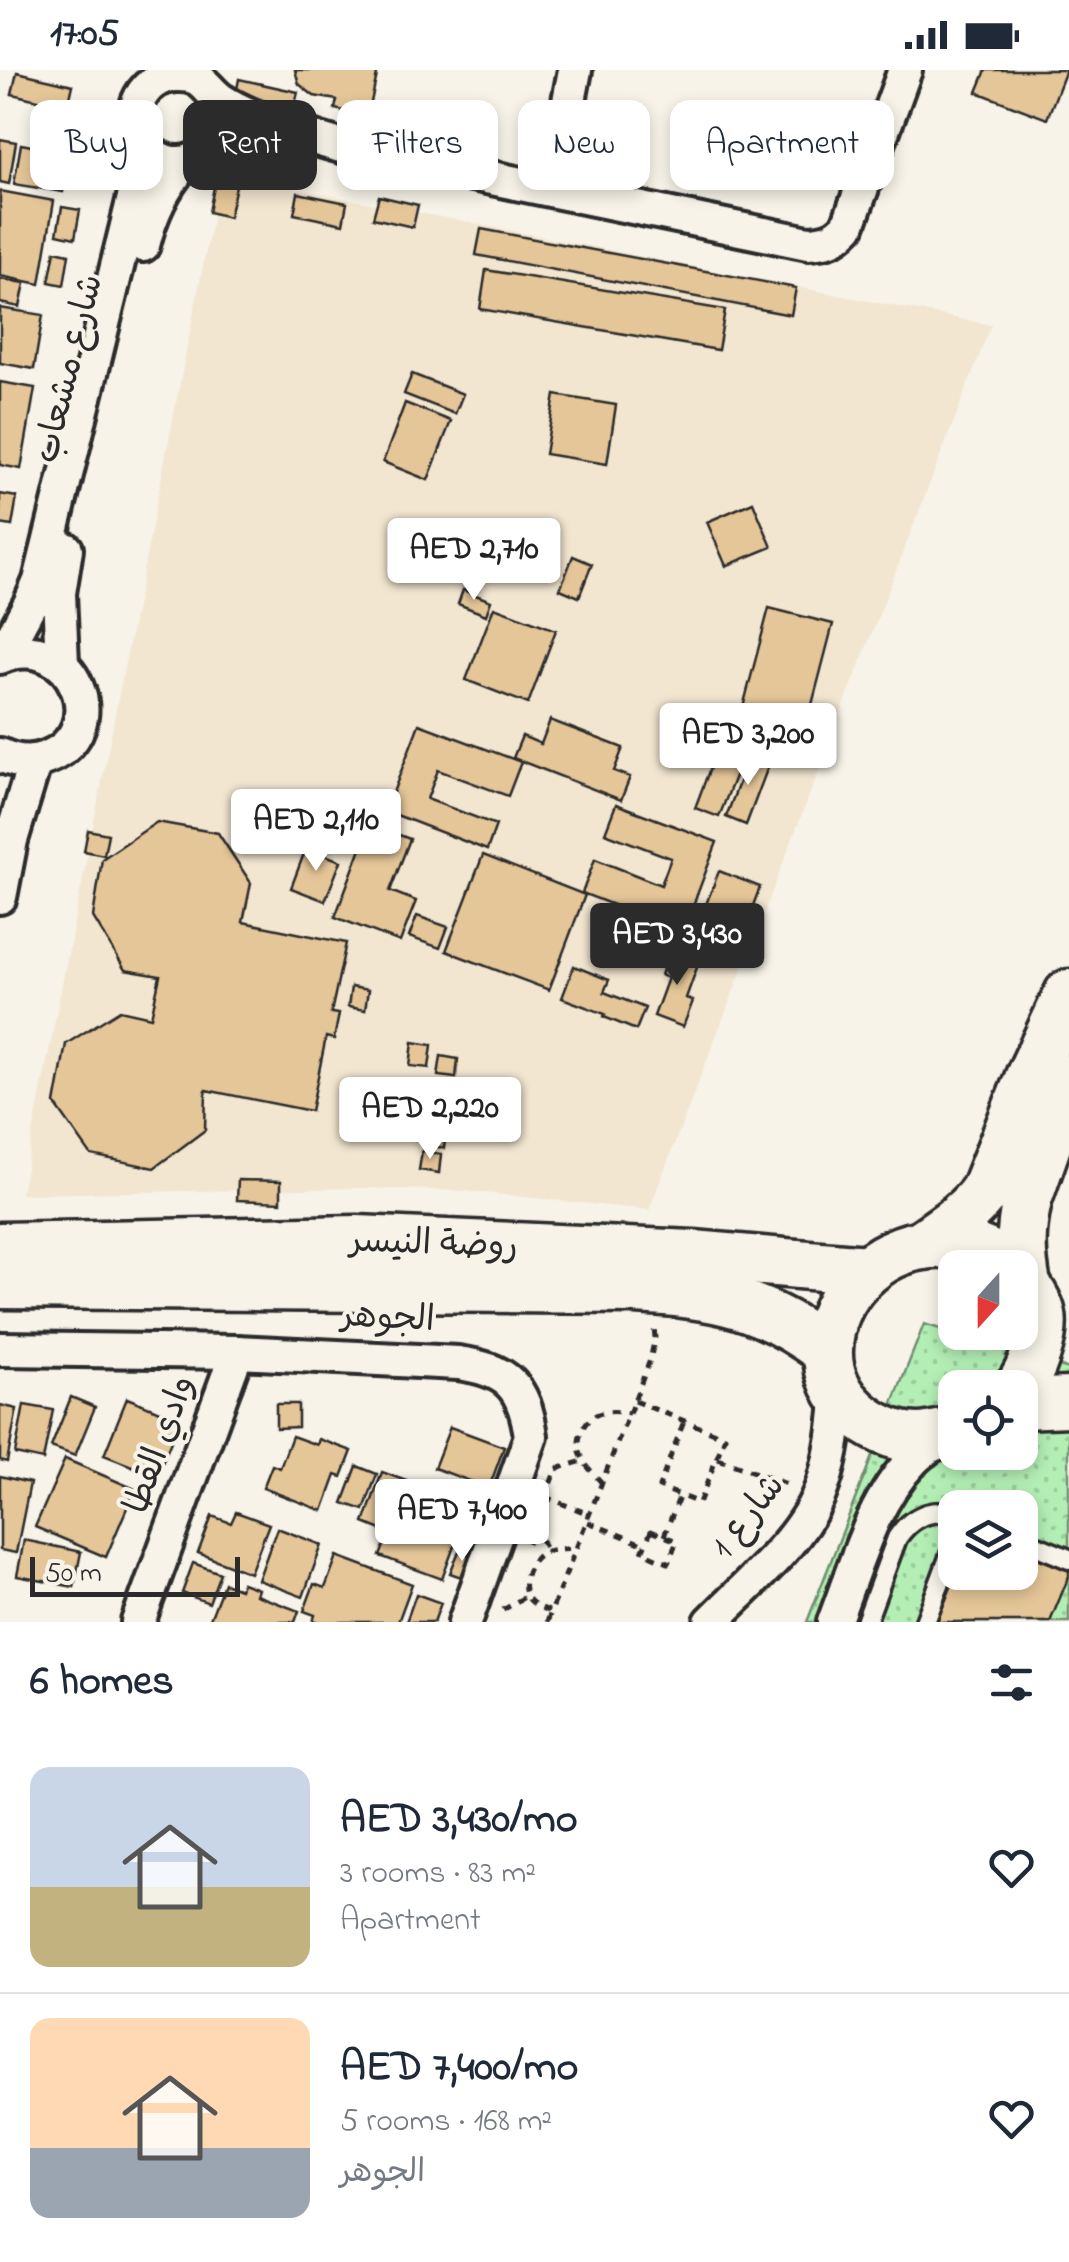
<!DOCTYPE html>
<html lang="en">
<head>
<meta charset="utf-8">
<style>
	:root { --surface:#fff; --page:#f2f2f3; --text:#1f2937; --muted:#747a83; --line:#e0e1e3; --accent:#2b2b2b }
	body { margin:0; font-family:"Indie Flower","Playpen Sans Arabic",sans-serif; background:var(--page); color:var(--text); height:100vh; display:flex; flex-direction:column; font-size:38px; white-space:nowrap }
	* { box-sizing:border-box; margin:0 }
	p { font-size:32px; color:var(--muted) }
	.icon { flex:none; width:55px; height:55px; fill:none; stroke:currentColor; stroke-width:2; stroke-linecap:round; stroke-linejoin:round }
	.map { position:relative; height:1552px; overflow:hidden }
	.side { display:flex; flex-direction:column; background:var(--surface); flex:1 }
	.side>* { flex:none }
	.banner { position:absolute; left:30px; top:30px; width:1010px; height:90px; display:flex; gap:20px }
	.needle { width:65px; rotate:201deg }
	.fabs { position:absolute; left:938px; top:1180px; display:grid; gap:20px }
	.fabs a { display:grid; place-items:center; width:100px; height:100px; border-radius:20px; background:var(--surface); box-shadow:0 5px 15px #0003; font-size:50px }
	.scale { position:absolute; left:30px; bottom:25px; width:210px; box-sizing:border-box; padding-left:10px; border:5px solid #2b2b2b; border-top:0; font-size:28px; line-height:35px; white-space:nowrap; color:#2b2b2b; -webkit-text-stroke:8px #f7f3e8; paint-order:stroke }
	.price { position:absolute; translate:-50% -85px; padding:0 22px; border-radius:10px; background:#fff; color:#222; font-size:32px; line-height:65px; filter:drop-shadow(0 2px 5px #0008) }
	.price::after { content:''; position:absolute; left:50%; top:60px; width:30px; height:22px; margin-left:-15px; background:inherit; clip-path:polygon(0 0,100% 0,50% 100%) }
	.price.on { background:var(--accent); color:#fff }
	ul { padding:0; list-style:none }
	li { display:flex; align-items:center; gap:30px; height:250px; padding:0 30px }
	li+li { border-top:2px solid var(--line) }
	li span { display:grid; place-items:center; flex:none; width:280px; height:200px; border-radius:20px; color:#555 }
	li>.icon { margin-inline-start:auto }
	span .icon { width:120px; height:120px; fill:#fffc; stroke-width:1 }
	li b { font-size:42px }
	h2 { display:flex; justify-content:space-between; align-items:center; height:120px; padding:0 30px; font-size:42px }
	.tag { padding:0 35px; border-radius:20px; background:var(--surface); box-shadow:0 5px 15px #0003; font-size:35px; line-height:90px }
	.tag.on { background:var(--accent); color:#fff }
	.status { display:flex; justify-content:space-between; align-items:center; height:70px; padding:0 50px; background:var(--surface); direction:ltr }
	.status svg { height:28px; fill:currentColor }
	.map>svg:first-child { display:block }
</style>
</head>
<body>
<div class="status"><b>17:05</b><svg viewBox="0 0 49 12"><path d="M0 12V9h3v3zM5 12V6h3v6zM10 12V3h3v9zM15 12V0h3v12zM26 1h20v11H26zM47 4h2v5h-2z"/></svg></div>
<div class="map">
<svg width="1069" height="1552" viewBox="0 0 1069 1552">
	<defs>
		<pattern id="grass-dots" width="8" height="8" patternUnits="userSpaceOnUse" patternTransform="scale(2.5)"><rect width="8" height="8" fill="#b3efb4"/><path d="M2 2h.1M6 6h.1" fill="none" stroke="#9acd9b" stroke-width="1.8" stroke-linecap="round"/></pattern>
	</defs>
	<rect width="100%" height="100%" fill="#f7f3e8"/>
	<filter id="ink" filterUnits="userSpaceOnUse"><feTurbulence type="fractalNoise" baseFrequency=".01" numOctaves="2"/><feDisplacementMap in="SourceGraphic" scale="20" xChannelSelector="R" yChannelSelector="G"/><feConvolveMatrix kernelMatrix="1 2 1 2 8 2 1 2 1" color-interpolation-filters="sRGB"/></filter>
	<g filter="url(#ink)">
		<polygon fill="#f2e6d0" points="221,104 991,255 649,1140 465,1121 364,1118 21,1124"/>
		<path fill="url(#grass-dots)" stroke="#6f8d70" stroke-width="2.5" fill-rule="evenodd" d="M924 1254 1069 1299V1552H807ZM955 1318H1020V1382H955ZM955 1438H1020V1502H955Z"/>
		<g fill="#e5c698" stroke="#2b2b2b" stroke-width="2.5">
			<polygon points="295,0 378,0 368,46 335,39 337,30 314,26 299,14"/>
			<polygon points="986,0 1066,0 1047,49 977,22"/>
			<polygon points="17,2 73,15 68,37 12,24"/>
			<polygon points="239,9 298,22 292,47 234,34"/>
			<polygon points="0,69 16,72 9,114 0,112"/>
			<polygon points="21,74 70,83 63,122 14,114"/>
			<polygon points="217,102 238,107 229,147 209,142"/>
			<polygon points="0,121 54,131 40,214 0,206"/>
			<polygon points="298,123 347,133 343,154 294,144"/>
			<polygon points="379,126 418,135 413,157 373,148"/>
			<polygon points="62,137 80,140 75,168 57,164"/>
			<polygon points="481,159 796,218 791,245 476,185"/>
			<polygon points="55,181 69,184 64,215 49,212"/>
			<polygon points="486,200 725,240 718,280 480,239"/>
			<polygon points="0,209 25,213 20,237 0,233"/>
			<polygon points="0,238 43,245 34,299 0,293"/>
			<polygon points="412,304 463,324 455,344 404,324"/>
			<polygon points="0,312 35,318 21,399 0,395"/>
			<polygon points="555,325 616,335 607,394 545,384"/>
			<polygon points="405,333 451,351 428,410 383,392"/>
			<polygon points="0,424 17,427 12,456 0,454"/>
			<polygon points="753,432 772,477 726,496 707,452"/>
			<polygon points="573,486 592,494 579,527 560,519"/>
			<polygon points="463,520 491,531 486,545 458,534"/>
			<polygon points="494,537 556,560 528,634 466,610"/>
			<polygon points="769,538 833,554 800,681 736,664"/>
			<polygon points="550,650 623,678 614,701 630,707 621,730 513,688 522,666 541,674"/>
			<polygon points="419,654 521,692 508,726 438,700 427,729 496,755 487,780 386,741"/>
			<polygon points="722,666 747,676 719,747 695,738"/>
			<polygon points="751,681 771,689 746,755 726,747"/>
			<polygon points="616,734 717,772 683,862 582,823 595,789 661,815 671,788 605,763"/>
			<polygon points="157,752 218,763 251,813 243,852 346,873 331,943 339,944 334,969 326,967 311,1041 206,1020 205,1060 154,1098 91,1085 55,1034 66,974 120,940 151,947 160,906 125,900 93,847 102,789"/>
			<polygon points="370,754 410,769 390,821 416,831 400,872 335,847"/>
			<polygon points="88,760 108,764 104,785 84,781"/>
			<polygon points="306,778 341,791 325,831 291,818"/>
			<polygon points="483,785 585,825 549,920 446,881"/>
			<polygon points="719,801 760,817 738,876 696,860"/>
			<polygon points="417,846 448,857 440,878 409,867"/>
			<polygon points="671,878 700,889 686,928 693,931 683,957 654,946 668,908 661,905"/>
			<polygon points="574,896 609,910 604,922 645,938 636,960 604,947 605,944 562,928"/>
			<polygon points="351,917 368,920 365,940 348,937"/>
			<polygon points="413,972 432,975 429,998 410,996"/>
			<polygon points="441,986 458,989 456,1008 438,1006"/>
			<polygon points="435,1016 454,1018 451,1036 433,1033"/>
			<polygon points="433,1039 449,1041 447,1058 430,1056"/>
			<polygon points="428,1060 446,1062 444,1078 426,1075"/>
			<polygon points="422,1081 441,1084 439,1103 419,1100"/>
			<polygon points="238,1110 281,1111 281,1132 237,1130"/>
			<polygon points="71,1327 95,1337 75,1386 51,1377"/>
			<polygon points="127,1328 180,1349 157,1406 104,1385"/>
			<polygon points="276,1334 298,1334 298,1357 276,1358"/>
			<polygon points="0,1335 17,1339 7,1392 0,1390"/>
			<polygon points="24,1335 53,1340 43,1390 15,1384"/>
			<polygon points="450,1357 504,1377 489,1418 434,1398"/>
			<polygon points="292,1366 317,1375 319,1369 352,1381 342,1407 336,1405 323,1441 263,1418 272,1395 280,1398"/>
			<polygon points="65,1389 135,1419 106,1487 35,1457"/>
			<polygon points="357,1396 377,1404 364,1440 343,1433"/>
			<polygon points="382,1402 479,1438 466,1474 456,1471 442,1509 380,1486 389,1463 364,1453"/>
			<polygon points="0,1406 30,1413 16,1483 0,1480"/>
			<polygon points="236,1442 269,1454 250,1503 198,1483 212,1446 231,1453"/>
			<polygon points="277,1458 322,1475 303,1527 258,1510"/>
			<polygon points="24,1470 81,1482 74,1517 17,1506"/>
			<polygon points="1020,1472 1069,1492 1069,1506 1050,1552 937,1552 957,1502 1020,1502"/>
			<polygon points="459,1481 473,1486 464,1508 450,1503"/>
			<polygon points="337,1486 412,1514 398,1552 313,1552 315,1545 304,1541 314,1514 325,1518"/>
			<polygon points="193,1493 220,1503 209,1533 182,1523"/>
			<polygon points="224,1513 240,1519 242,1513 258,1519 256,1525 299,1541 295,1552 209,1552"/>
			<polygon points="416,1524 441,1533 434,1552 406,1552"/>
		</g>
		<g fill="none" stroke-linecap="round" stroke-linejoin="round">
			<defs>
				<g id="lane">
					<polyline points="1020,1469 1069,1489"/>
					<path d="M866 1552 897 1468C911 1447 930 1438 955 1444"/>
					<polyline points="925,1552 955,1472"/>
				</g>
				<g id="street">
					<path d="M218 29C236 90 165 115 141 70 125 41 144 6 177 5 204 4 204 18 221 30 245 46 278 55 305 65 362 85 423 93 482 106 590 128 699 150 808 173 826 172 835 170 848 156L905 0"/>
					<polyline points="213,76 301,72"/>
					<polyline points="552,120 575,0"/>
					<path d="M143 175C151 143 163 118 184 93"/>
					<polyline points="2,586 31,532 40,511 138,111 139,68"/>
					<path d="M0 587C74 557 115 662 46 688 30 694 15 692 0 685"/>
					<polyline points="62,594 59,523 66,479"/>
					<polyline points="0,827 11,770 35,691"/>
					<path d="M0 1279 237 1282 458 1293C508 1300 524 1316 531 1366L465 1552"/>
					<polyline points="138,1552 237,1282"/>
					<path d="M711 1552C749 1513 806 1467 823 1414 833 1384 836 1353 839 1322"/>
					<path d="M834 1552C855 1498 871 1433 913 1390 921 1381 934 1374 944 1367"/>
				</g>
				<g id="secondary">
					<path d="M921 1175C945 1158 969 1144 985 1120L1030 1007 1069 924"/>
					<polyline points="0,1177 357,1170 693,1185 867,1200"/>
					<path d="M0 1214 636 1219C714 1223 764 1233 827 1281"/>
					<path d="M1026 1215C1020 1183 1020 1162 1027 1130L1069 1010"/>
					<path d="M1019 1318C1031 1302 1045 1265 1041 1245 1039 1234 1028 1217 1020 1209"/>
					<polyline points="1020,1334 1069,1332"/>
					<path d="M955 1361C943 1364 929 1368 917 1368 872 1366 826 1328 828 1280 829 1224 877 1178 931 1174 960 1172 987 1178 1009 1198"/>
				</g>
			</defs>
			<use href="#lane" stroke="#2b2b2b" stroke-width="25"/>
			<use href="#street" stroke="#2b2b2b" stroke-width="40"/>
			<use href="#secondary" stroke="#2b2b2b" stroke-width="55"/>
			<g stroke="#2b2b2b" stroke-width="5" stroke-dasharray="8 8" stroke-linecap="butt">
				<polyline points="634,1331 725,1367 699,1433 659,1417 684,1351"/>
				<polyline points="718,1389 792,1416"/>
				<path d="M602 1413C595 1405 586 1397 582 1387 578 1379 578 1371 581 1363 589 1340 609 1340 629 1343"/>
				<polyline points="545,1427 589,1444"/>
				<polyline points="588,1452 645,1475"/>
				<polyline points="535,1455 546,1480"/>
				<polygon points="651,1461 677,1471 668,1493 642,1482"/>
				<polyline points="664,1466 680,1425"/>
				<polyline points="528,1473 556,1399 583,1391"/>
				<polyline points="503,1540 526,1526"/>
				<path d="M549 1541C542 1538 533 1535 528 1528 519 1514 529 1490 542 1483 551 1478 566 1479 576 1478"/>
				<polyline points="547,1552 650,1290 655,1268 654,1257"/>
			</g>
			<use href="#lane" stroke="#f7f3e8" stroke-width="18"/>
			<use href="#street" stroke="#f7f3e8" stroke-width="32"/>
			<use href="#secondary" stroke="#f7f3e8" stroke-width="48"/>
		</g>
	</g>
	<g text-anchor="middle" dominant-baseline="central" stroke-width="8" stroke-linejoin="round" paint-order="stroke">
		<g font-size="35" fill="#2b2b2b" stroke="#f7f3e8">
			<text transform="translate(70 299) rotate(-76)">شارع مشعاب</text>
			<text transform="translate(434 1175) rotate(2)">روضة النيسر</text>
			<text transform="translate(388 1249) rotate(3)">الجوهر</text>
			<text transform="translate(161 1375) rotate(-70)">وادي القطا</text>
			<text transform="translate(749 1447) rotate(-52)">شارع 1</text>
		</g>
	</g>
</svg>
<div class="fabs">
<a><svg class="needle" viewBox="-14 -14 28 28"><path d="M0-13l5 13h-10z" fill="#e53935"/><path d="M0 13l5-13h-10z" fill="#747a83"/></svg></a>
<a><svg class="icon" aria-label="locate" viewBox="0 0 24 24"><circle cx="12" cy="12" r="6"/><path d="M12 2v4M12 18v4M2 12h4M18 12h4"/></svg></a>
<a><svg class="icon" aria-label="layers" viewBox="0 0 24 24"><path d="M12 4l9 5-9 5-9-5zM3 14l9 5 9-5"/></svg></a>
</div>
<div class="scale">50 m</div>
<b class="price" style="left:474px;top:533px">AED 2,710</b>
<b class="price" style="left:748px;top:718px">AED 3,200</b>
<b class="price" style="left:316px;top:804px">AED 2,110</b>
<b class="price on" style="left:677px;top:918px">AED 3,430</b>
<b class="price" style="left:430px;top:1092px">AED 2,220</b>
<b class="price" style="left:462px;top:1494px">AED 7,400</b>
<div class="banner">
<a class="tag">Buy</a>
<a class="tag on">Rent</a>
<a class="tag">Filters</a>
<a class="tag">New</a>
<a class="tag">Apartment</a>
</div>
</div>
<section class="side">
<h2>6 homes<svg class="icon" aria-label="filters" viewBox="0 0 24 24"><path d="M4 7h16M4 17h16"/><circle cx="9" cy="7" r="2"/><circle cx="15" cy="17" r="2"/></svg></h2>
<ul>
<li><span style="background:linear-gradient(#c9d6e8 60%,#c2b280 0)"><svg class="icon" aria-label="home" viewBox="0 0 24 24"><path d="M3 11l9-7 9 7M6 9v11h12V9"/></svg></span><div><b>AED 3,430/mo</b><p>3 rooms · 83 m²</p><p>Apartment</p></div><svg class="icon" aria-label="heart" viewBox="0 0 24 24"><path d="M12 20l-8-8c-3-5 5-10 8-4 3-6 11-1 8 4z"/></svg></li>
<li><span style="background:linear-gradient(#ffd9b3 65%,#9aa5b1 0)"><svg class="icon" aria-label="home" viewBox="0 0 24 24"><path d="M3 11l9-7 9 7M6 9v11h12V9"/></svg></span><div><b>AED 7,400/mo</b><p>5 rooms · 168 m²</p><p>الجوهر</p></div><svg class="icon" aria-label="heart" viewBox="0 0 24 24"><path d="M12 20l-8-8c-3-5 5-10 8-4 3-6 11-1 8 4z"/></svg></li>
</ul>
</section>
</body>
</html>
